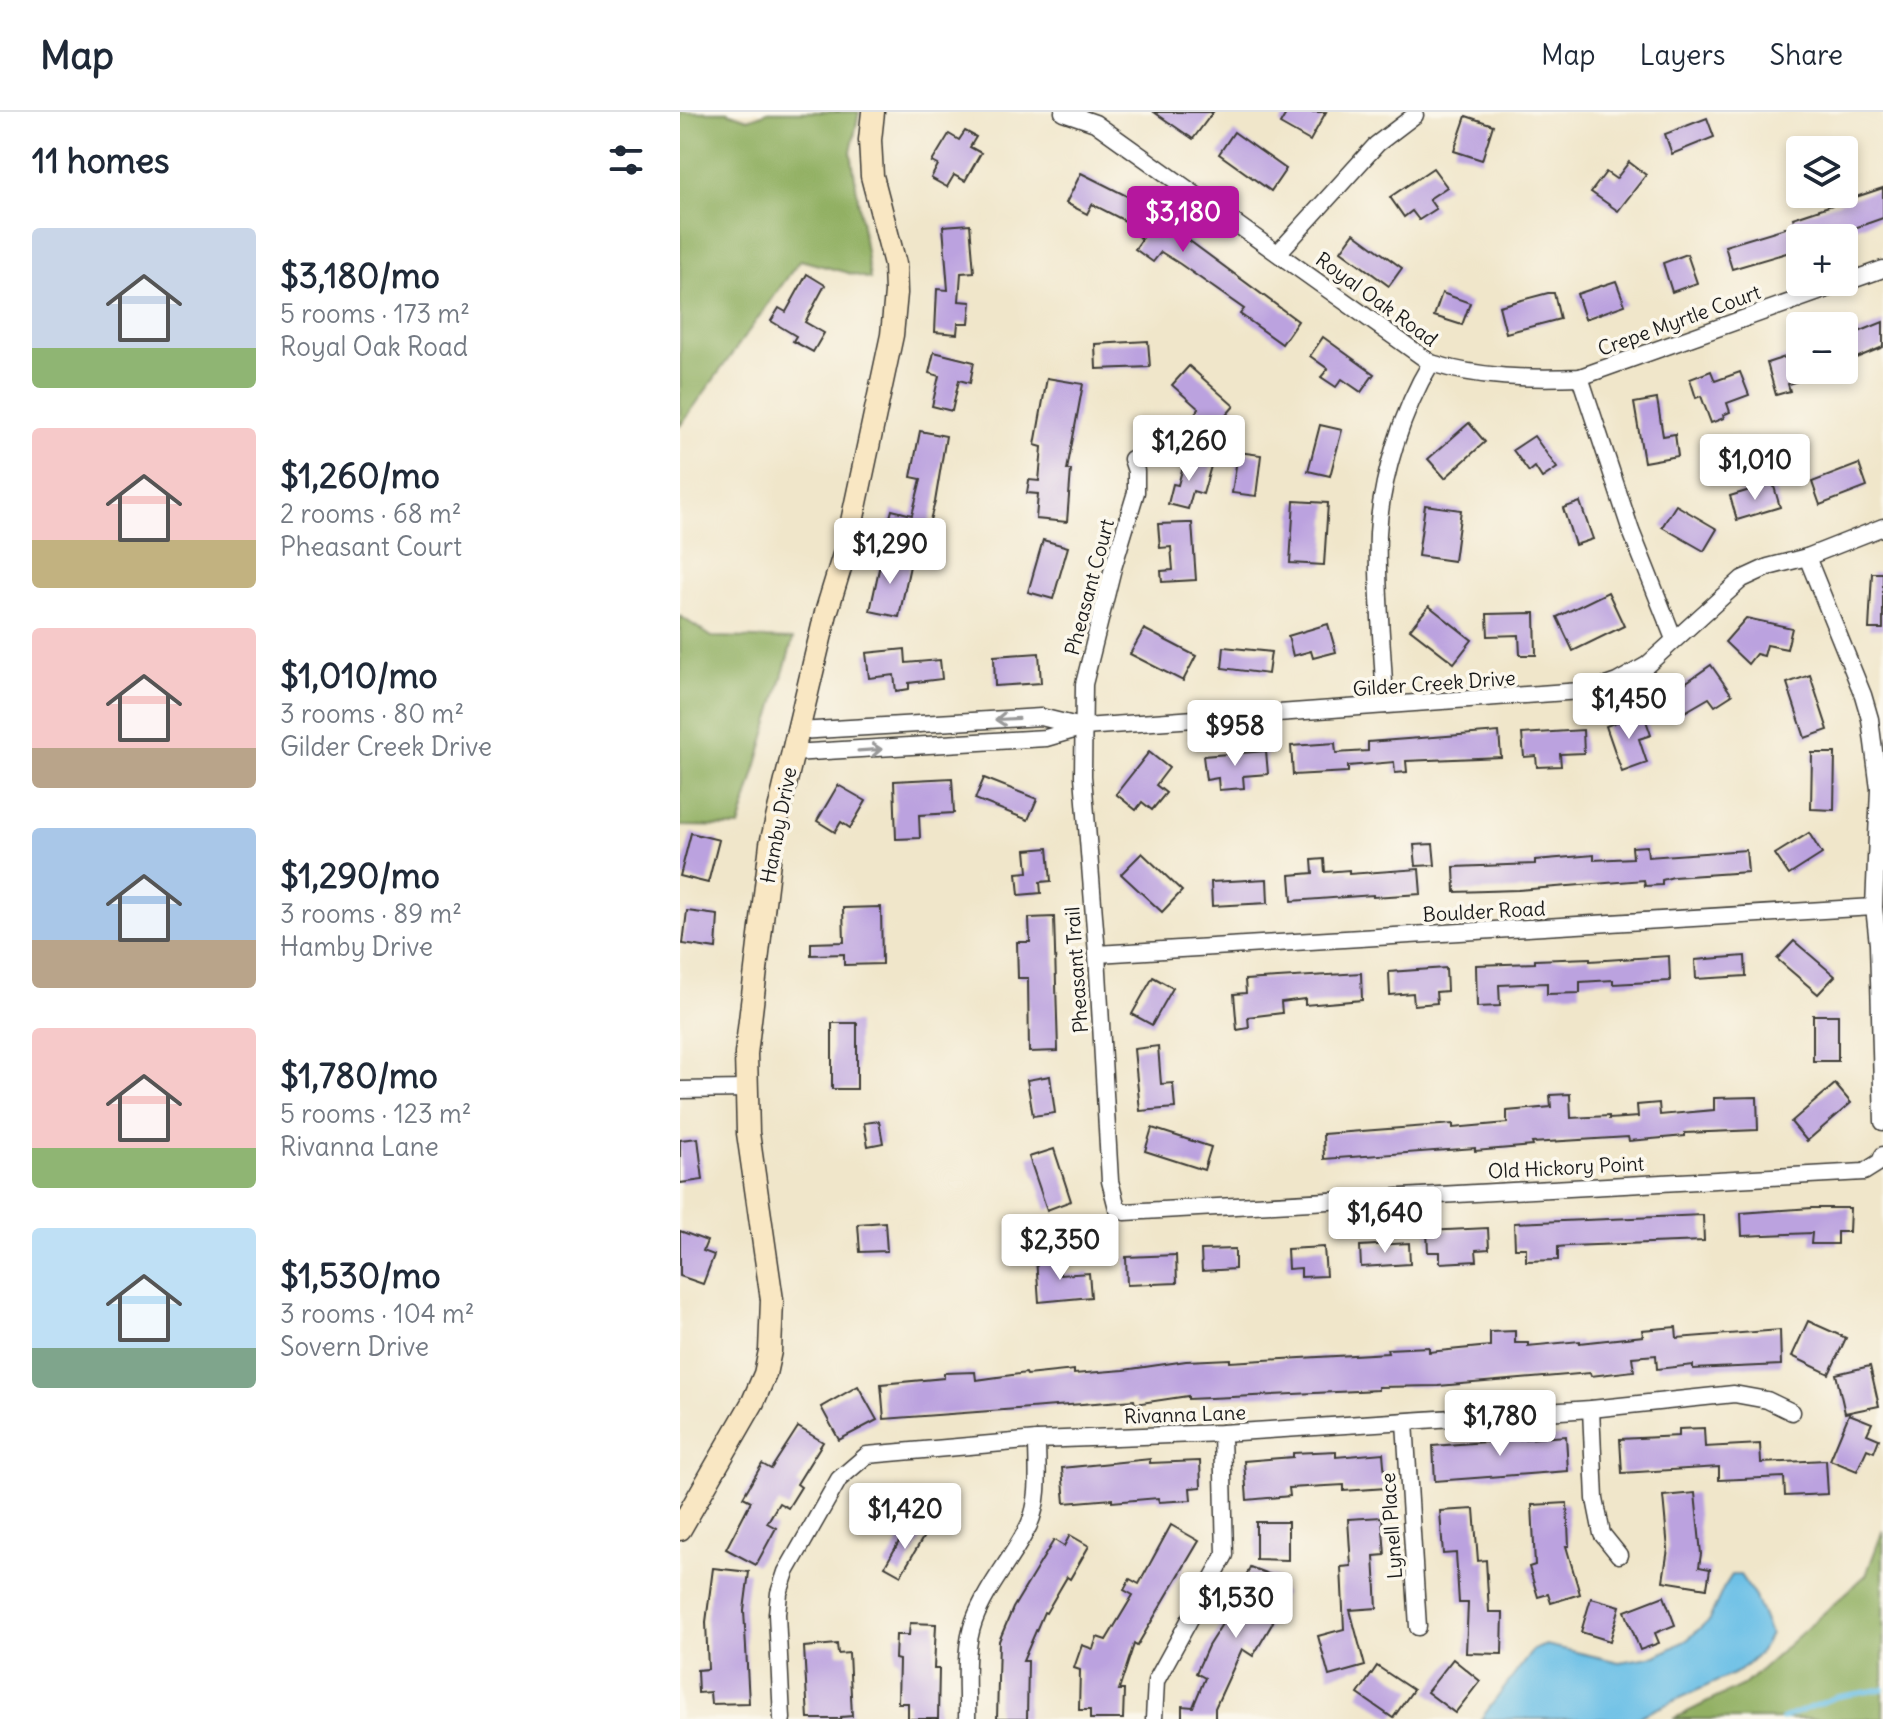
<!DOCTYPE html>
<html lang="en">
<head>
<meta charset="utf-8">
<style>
	:root { --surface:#fff; --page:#f2f2f3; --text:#1f2937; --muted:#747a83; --line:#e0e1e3; --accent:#b5179e }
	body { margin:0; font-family:Delius,sans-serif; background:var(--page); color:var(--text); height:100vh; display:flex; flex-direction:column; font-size:30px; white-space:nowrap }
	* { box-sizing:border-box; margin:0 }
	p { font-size:26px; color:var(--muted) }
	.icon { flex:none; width:44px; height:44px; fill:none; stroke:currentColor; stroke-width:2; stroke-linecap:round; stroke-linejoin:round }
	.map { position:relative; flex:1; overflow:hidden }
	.drawer { display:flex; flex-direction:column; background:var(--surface); width:680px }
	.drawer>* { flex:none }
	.tools { position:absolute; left:1106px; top:24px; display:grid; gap:16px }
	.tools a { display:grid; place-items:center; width:72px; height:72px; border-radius:8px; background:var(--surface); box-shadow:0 4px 12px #0003; font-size:40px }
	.price { position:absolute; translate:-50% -68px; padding:0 18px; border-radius:8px; background:#fff; color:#222; font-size:26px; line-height:52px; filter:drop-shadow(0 2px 4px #0008) }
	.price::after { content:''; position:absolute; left:50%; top:48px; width:24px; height:18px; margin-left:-12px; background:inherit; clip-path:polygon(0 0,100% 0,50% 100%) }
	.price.selected { background:var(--accent); color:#fff }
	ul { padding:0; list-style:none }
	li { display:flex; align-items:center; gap:24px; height:200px; padding:0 32px }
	li span { display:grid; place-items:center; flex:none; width:224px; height:160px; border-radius:8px; color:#555 }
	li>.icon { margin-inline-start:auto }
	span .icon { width:96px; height:96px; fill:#fffc; stroke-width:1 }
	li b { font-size:34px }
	h2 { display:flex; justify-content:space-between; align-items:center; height:96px; padding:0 32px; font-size:34px }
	header { display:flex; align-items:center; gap:48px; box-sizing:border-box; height:112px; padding:0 40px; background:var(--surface); border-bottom:2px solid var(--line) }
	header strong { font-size:38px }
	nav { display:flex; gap:44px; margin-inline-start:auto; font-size:28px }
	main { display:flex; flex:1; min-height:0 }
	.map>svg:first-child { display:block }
</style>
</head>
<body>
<header>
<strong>Map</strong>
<nav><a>Map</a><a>Layers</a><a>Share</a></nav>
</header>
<main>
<section class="drawer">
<h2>11 homes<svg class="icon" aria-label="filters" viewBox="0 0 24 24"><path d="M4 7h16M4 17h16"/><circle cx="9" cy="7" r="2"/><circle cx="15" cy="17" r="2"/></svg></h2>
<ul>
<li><span style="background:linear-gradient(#c9d6e8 75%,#8fb573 0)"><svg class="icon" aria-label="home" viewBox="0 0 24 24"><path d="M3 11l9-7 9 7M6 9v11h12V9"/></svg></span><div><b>$3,180/mo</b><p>5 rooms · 173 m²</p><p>Royal Oak Road</p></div></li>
<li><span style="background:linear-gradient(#f6c9c9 70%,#c2b280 0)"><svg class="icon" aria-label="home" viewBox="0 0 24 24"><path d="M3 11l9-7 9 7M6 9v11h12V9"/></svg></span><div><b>$1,260/mo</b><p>2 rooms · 68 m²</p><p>Pheasant Court</p></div></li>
<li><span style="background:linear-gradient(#f6c9c9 75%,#b9a48a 0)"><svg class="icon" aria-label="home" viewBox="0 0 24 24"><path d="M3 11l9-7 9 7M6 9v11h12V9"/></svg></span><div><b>$1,010/mo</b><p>3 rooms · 80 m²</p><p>Gilder Creek Drive</p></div></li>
<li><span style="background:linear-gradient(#a9c7e8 70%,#b9a48a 0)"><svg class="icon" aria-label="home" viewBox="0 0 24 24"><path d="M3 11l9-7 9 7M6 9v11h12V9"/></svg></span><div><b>$1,290/mo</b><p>3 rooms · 89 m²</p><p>Hamby Drive</p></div></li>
<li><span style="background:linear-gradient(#f6c9c9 75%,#8fb573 0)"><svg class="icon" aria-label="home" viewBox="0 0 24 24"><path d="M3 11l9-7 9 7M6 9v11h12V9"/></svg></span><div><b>$1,780/mo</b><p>5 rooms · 123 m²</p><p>Rivanna Lane</p></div></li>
<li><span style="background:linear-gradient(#bfe0f5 75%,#7fa58c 0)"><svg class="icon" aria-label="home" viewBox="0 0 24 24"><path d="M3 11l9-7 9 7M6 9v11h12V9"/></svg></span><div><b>$1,530/mo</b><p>3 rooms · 104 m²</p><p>Sovern Drive</p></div></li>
</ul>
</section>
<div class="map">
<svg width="1203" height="1607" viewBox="0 0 1203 1607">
	<rect width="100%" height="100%" fill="#fbf7ec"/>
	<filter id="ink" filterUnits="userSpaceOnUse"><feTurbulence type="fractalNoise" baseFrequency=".0125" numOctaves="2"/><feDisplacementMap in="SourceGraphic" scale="16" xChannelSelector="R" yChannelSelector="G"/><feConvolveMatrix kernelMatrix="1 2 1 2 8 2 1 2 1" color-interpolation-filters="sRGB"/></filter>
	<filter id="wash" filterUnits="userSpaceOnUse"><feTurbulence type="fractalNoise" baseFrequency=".006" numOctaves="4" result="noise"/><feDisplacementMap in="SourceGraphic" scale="32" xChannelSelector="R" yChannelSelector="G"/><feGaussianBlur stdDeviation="1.8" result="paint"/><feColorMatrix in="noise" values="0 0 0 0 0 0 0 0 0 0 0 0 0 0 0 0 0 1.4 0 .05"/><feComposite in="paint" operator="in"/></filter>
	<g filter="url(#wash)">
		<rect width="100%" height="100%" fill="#f0e6ca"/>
		<g fill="#92b063" stroke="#576640" stroke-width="2">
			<polygon points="0,0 47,0 68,7 88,0 179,0 171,40 190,167 120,148 0,314"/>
			<polygon points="0,504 32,525 113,527 59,715 0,714"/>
			<polygon points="1203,1418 1203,1607 993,1607 1065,1572 1186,1463"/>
		</g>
		<polygon fill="#6abfe6" stroke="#436e81" stroke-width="2" points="1052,1463 1060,1463 1075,1485 1090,1522 1081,1540 1060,1559 954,1607 801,1607 853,1538 866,1533 939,1550 976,1544 1007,1528 1029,1508 1043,1477"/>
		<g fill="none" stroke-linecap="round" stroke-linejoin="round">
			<polyline stroke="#6abfe6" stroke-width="5" points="1102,1607 1156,1585 1203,1577"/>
		</g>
		<g id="blocks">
			<g fill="#bba2df">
				<polygon points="474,0 533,0 513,27"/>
				<polygon points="607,0 646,0 630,29 600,12"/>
				<polygon points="786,4 813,13 802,48 774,39"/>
				<polygon points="1027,6 1034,25 992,42 985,22"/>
				<polygon points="285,19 296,25 290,35 301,41 285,69 274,63 267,75 251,66 258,53 252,50 269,22 279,28"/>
				<polygon points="554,20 606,57 591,79 539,42"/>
				<polygon points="949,50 966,63 938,99 911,80 926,60 936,67"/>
				<polygon points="753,56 767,75 749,87 756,97 739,108 732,99 724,105 710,85"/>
				<polygon points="401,61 453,87 618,209 602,232 560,202 564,197 500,152 481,140 473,150 455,137 462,127 453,121 457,115 412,92 407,102 386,91"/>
				<polygon points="1203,76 1203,106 1146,126 1120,126 1120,137 1052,157 1045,134 1115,113 1113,106"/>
				<polygon points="290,112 294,160 281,161 279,189 291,190 289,211 278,211 277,222 255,220 257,177 268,178 263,114"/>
				<polygon points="674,121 722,156 709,174 661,139"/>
				<polygon points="1007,142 1017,171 992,180 983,151"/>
				<polygon points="127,162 145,173 125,210 144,221 133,240 113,229 116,224 91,209 99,196 106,200"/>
				<polygon points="936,169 945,193 905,207 897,182"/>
				<polygon points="762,181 790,191 782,213 754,204"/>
				<polygon points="868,181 874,181 880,207 826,221 819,194"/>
				<polygon points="1203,210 1203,235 1164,251 1164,226"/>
				<polygon points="643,225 694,262 681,280 662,267 656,275 641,265 648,257 630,244"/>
				<polygon points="468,229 470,255 416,257 415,232"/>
				<polygon points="254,240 294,250 290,271 279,268 272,299 252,294 259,264 249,261"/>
				<polygon points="1120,240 1120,258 1143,258 1144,261 1108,272 1110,279 1096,283 1087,251"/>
				<polygon points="509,254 554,294 529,323 511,307 519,297 492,273"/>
				<polygon points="1031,259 1035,269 1060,260 1069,283 1047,291 1050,300 1043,303 1044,306 1031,311 1021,284 1016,286 1010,267"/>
				<polygon points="367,266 403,272 387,358 391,358 387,410 356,407 358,382 347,381 349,368 359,369 362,335 355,333"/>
				<polygon points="977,287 983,324 995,322 998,344 964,350 954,291"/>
				<polygon points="789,311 805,330 765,366 748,347"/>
				<polygon points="640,313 662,318 650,364 628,359"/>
				<polygon points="240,319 266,324 255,390 244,430 206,420 212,398 232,403 241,367 231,365"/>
				<polygon points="854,324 877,356 862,366 855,355 849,360 833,338"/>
				<polygon points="558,340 581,343 576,384 552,381"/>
				<polygon points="505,347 531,354 523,382 513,379 508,397 488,392 493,372 498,373"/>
				<polygon points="1179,352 1187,375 1140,393 1132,370"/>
				<polygon points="1093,371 1100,395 1057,408 1050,384"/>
				<polygon points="614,389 648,391 644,453 610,451"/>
				<polygon points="900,390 913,427 895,433 883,396"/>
				<polygon points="745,393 781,398 774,449 738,444"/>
				<polygon points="996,393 1037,417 1024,439 982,415"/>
				<polygon points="507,411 512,411 516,468 482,470 481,459 493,458 491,435 480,436 478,412"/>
				<polygon points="363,428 388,435 373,487 348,480"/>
				<polygon points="202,443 231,449 219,505 190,499"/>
				<polygon points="1192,461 1203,461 1203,517 1189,517"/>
				<polygon points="928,480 944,514 893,539 877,505"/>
				<polygon points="749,494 792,528 774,551 730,517"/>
				<polygon points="855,501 856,543 840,543 839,523 808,524 807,502"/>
				<polygon points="1066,506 1112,516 1107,537 1087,533 1084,544 1076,542 1068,552 1045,530"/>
				<polygon points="648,512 656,540 633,546 631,539 613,544 608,524"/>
				<polygon points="464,517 516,544 503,569 450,542"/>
				<polygon points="544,535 591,540 588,562 542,556"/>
				<polygon points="225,537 226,551 260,548 262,567 229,571 229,577 216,579 214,563 189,566 186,541"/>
				<polygon points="359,541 361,571 315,574 314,544"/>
				<polygon points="1031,553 1052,583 1035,594 1029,586 991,608 980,592 1000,579 998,576"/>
				<polygon points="1130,563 1148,618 1125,626 1107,571"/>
				<polygon points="963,600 971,623 959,627 967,651 942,660 926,614"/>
				<polygon points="903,618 904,641 880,642 881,654 857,655 856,644 844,645 842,622"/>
				<polygon points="819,620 821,645 726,649 727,660 715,661 714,650 668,654 668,660 613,663 611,634 655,631 656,641 688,639 688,630"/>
				<polygon points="586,639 588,662 563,664 564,676 539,678 538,666 526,668 523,644"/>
				<polygon points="469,640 489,656 476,673 486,681 472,698 462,690 456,698 436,682"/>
				<polygon points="1132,641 1155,641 1154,698 1131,697"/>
				<polygon points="272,666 274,701 239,703 240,726 216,727 214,669"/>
				<polygon points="304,666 357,687 348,708 295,687"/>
				<polygon points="158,673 186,689 170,716 161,710 155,720 137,709"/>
				<polygon points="11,721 39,728 28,771 0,764"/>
				<polygon points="1129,721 1142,742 1109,763 1095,742"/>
				<polygon points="753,732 755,753 736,754 734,733"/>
				<polygon points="967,734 968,745 1066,738 1068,760 993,765 982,768 982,773 965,774 964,768 838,778 775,780 774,755 855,752 855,748 914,743 914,748 953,746 952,735"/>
				<polygon points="368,736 371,769 360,770 361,781 339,783 337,761 348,760 346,738"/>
				<polygon points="462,741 502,779 482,800 441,762"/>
				<polygon points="644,747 645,760 669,758 669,762 739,757 741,782 693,785 693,783 612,789 610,763 633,761 632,748"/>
				<polygon points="587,767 588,791 532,794 531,770"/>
				<polygon points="201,795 202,852 164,853 164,842 131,843 131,831 164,830 163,796"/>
				<polygon points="7,799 38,803 36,837 3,832"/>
				<polygon points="374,805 378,939 349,940 348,866 338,866 337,830 350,830 349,806"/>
				<polygon points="1114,829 1155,864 1138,882 1097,847"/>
				<polygon points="989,844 990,869 933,872 933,868 900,870 900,881 867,882 867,871 819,873 820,894 797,895 796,853 855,851 855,848 910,846 910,849"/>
				<polygon points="1065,844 1066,864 1016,867 1015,848"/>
				<polygon points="766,856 767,879 756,880 757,891 734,893 733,881 710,883 709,860"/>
				<polygon points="681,861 682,888 625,893 625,887 601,890 602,901 568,905 569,916 557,918 554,882 566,881 565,868"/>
				<polygon points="473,865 493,876 472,913 452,902"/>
				<rect x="1133" y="903" width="25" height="46"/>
				<rect x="152" y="911" width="25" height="66"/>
				<polygon points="478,934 481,972 493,971 495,996 460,999 454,937"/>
				<polygon points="370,964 375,1001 353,1004 347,968"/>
				<polygon points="1155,972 1171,991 1127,1029 1111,1010"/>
				<polygon points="890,982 891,1006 929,1004 929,1007 958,1005 957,993 979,991 980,1003 1034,998 1034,986 1077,985 1078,1018 1005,1021 1005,1024 949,1029 948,1025 852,1031 853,1034 795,1039 795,1036 644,1047 643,1022 773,1012 773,1016 827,1011 827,999 871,995 870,983"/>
				<polygon points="199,1009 203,1031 188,1034 184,1011"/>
				<polygon points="472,1016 531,1035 524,1058 465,1039"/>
				<polygon points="18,1026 23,1068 0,1071 0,1028"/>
				<polygon points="374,1037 391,1089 367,1098 349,1045"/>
				<polygon points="1132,1096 1170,1096 1169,1120 1157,1120 1157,1132 1131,1132 1132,1121 1062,1124 1061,1101"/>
				<polygon points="1023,1103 1024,1129 888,1134 878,1135 878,1148 846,1149 846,1136 835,1136 834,1111"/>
				<polygon points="205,1110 207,1139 180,1140 178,1112"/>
				<polygon points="808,1116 809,1137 796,1138 797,1149 760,1151 760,1140 748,1140 747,1119"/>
				<polygon points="0,1119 27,1129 23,1139 34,1143 23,1172 0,1164"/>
				<polygon points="729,1131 730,1152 681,1155 680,1134"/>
				<polygon points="644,1135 646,1164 621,1165 621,1156 608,1157 607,1137"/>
				<polygon points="555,1137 555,1157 522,1159 521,1138"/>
				<polygon points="379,1143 380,1163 409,1161 411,1185 359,1190 356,1145"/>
				<polygon points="496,1143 497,1171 447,1173 446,1145"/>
				<polygon points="1128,1209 1166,1226 1149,1262 1112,1244"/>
				<polygon points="996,1215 997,1226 1100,1218 1101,1253 1013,1257 1013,1253 977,1257 976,1243 952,1245 954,1259 911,1264 910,1261 758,1274 698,1275 698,1278 552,1285 508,1287 508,1284 455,1292 454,1288 204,1307 201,1272 264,1266 264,1261 295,1260 296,1268 346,1261 347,1263 394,1258 394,1262 444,1258 506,1249 550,1247 550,1250 708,1241 707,1237 749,1235 749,1240 810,1234 810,1220 835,1219 835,1231 848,1231 848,1234 900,1229 900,1231 963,1224 962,1218"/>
				<polygon points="1190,1254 1199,1294 1165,1301 1156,1262"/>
				<polygon points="178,1274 197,1308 159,1328 141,1295"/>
				<polygon points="1169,1302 1192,1311 1187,1322 1199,1327 1194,1340 1187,1337 1177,1359 1150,1348"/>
				<polygon points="118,1315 143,1330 117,1372 121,1375 108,1396 99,1391 87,1411 96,1416 76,1453 46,1437 71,1389 63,1385 82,1352 91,1357"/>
				<polygon points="1024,1316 1025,1335 1080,1332 1081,1351 1146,1348 1148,1382 1105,1384 1104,1365 1039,1368 1039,1355 942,1361 940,1327 999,1324 999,1317"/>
				<polygon points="886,1324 888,1359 755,1369 753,1334"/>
				<polygon points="656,1339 656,1345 703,1341 706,1376 664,1379 664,1373 609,1376 610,1384 567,1388 564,1349 613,1345 613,1341"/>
				<polygon points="470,1347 470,1351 520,1349 521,1375 510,1376 511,1388 479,1390 478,1386 432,1390 432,1387 385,1391 382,1356"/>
				<polygon points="1015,1381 1021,1442 1019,1455 1030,1457 1027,1476 983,1469 988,1437 983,1384"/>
				<polygon points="887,1391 889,1434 886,1434 900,1482 871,1491 868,1482 858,1485 849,1455 855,1453 852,1393"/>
				<polygon points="794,1397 798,1449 806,1448 809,1500 823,1500 822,1542 786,1541 788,1491 779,1491 776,1441 763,1442 760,1399"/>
				<polygon points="702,1405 705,1443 694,1444 697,1496 670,1498 685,1554 649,1564 638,1524 664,1517 661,1455 671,1454 668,1407"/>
				<polygon points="576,1410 608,1410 608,1448 576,1447"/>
				<polygon points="491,1413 519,1429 457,1534 454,1532 439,1578 444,1578 443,1607 410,1607 410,1598 399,1598 400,1558 394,1556 402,1533 413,1537 417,1525 426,1528 453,1483 444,1478 450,1467 459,1472"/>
				<polygon points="228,1414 244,1424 221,1463 205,1454"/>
				<polygon points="390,1423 409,1434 390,1467 387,1465 366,1501 364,1500 343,1549 348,1549 347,1607 317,1607 319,1529 333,1496 374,1428 384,1434"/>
				<polygon points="570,1455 599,1466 595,1476 605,1480 592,1512 573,1544 562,1537 535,1596 535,1607 502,1607 502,1594 513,1595 525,1566 516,1561 528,1534 556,1490"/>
				<polygon points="33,1456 69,1460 64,1498 69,1591 31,1592 30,1580 18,1581 17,1558 28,1557 26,1510"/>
				<polygon points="984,1484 995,1513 975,1521 979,1531 960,1538 945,1499"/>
				<polygon points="911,1486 940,1494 930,1529 901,1520"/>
				<polygon points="230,1511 256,1512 254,1557 259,1557 258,1607 228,1607 228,1591 218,1591 219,1548 215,1547 216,1523 229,1523"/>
				<polygon points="157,1532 158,1542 169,1541 172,1604 161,1605 161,1607 128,1607 124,1535"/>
				<polygon points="773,1547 800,1569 775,1601 747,1580"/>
				<polygon points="697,1554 733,1578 713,1606 678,1582"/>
			</g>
		</g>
	</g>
	<g filter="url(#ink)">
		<use href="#blocks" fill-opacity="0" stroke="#3c3a36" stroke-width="2"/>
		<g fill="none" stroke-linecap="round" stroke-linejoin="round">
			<defs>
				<g id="street">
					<path d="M383 0 415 11 751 251C799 266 849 267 900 265L1203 157"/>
					<polyline points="599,140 697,32 735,3"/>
					<polyline points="900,265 951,419 994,527"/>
					<polyline points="452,347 456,359 456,380 433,456 404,572 403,664 417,842 430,1069 437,1096 445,1100 1184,1060 1200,1050 1203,1043"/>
					<polyline points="1127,445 1183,583 1190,607 1199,677 1194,795 1198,832 1203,1010"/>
					<path d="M705 593C703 536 696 478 698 421 701 366 723 297 751 251"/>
					<polyline points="118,619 361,605 402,615"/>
					<polyline points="112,641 366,626 404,615 914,578 937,570 967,553 1062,467 1088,455 1127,445 1203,415"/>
					<polyline points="417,842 1194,795"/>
					<polyline points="0,978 66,977"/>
					<polyline points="911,1297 915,1387 922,1422 939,1443"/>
					<polyline points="725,1310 738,1515"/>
					<polyline points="102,1607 97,1502 99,1481 106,1460 159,1367 187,1343 357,1328 542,1321 911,1297 1054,1282 1087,1288 1112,1300"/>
					<path d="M287 1607C288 1576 283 1539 294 1509 307 1474 333 1446 349 1413 361 1386 357 1356 357 1328"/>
					<polyline points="474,1607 476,1569 545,1443 542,1321"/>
				</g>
				<polyline id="secondary" points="0,1417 73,1290 85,1262 90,1239 92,1188 68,1021 66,942 91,732 146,501 167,433 212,223 216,181 215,152 192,64 190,28 193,0"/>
			</defs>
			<use href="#street" stroke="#3c3a36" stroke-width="19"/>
			<use href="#secondary" stroke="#3c3a36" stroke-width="25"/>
			<use href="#street" stroke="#fff" stroke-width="16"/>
			<use href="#secondary" stroke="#f9e7c3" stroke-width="22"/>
		</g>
		<defs><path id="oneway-shaft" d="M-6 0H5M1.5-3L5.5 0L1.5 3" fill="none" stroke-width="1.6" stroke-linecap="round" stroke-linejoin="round" transform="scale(2)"/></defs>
		<g stroke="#999">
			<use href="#oneway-shaft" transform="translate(327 607) rotate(177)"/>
			<use href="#oneway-shaft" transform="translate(190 638) rotate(-4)"/>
		</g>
	</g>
	<g text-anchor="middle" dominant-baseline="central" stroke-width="7" stroke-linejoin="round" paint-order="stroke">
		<g font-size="20" fill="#1c1c1c" stroke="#fbf7ec">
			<text transform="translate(697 187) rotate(36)">Royal Oak Road</text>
			<text transform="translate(999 208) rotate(-20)">Crepe Myrtle Court</text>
			<text transform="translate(409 475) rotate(-75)">Pheasant Court</text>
			<text transform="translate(754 571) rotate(-4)">Gilder Creek Drive</text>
			<text transform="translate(98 713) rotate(-79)">Hamby Drive</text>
			<text transform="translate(804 799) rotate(-3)">Boulder Road</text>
			<text transform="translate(396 858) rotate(-94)">Pheasant Trail</text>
			<text transform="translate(886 1055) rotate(-3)">Old Hickory Point</text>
			<text transform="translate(505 1302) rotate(-2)">Rivanna Lane</text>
			<text transform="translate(711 1414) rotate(-94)">Lynell Place</text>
		</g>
	</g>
</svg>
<div class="tools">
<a><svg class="icon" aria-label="layers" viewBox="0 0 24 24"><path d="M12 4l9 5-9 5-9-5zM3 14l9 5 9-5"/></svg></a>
<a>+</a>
<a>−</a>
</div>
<b class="price selected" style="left:503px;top:142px">$3,180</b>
<b class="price" style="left:509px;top:371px">$1,260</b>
<b class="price" style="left:1075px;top:390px">$1,010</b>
<b class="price" style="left:210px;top:474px">$1,290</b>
<b class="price" style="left:949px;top:629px">$1,450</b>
<b class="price" style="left:555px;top:656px">$958</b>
<b class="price" style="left:705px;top:1143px">$1,640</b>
<b class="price" style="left:380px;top:1170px">$2,350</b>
<b class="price" style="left:820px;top:1346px">$1,780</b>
<b class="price" style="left:225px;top:1439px">$1,420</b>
<b class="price" style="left:556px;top:1528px">$1,530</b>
</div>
</main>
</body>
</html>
